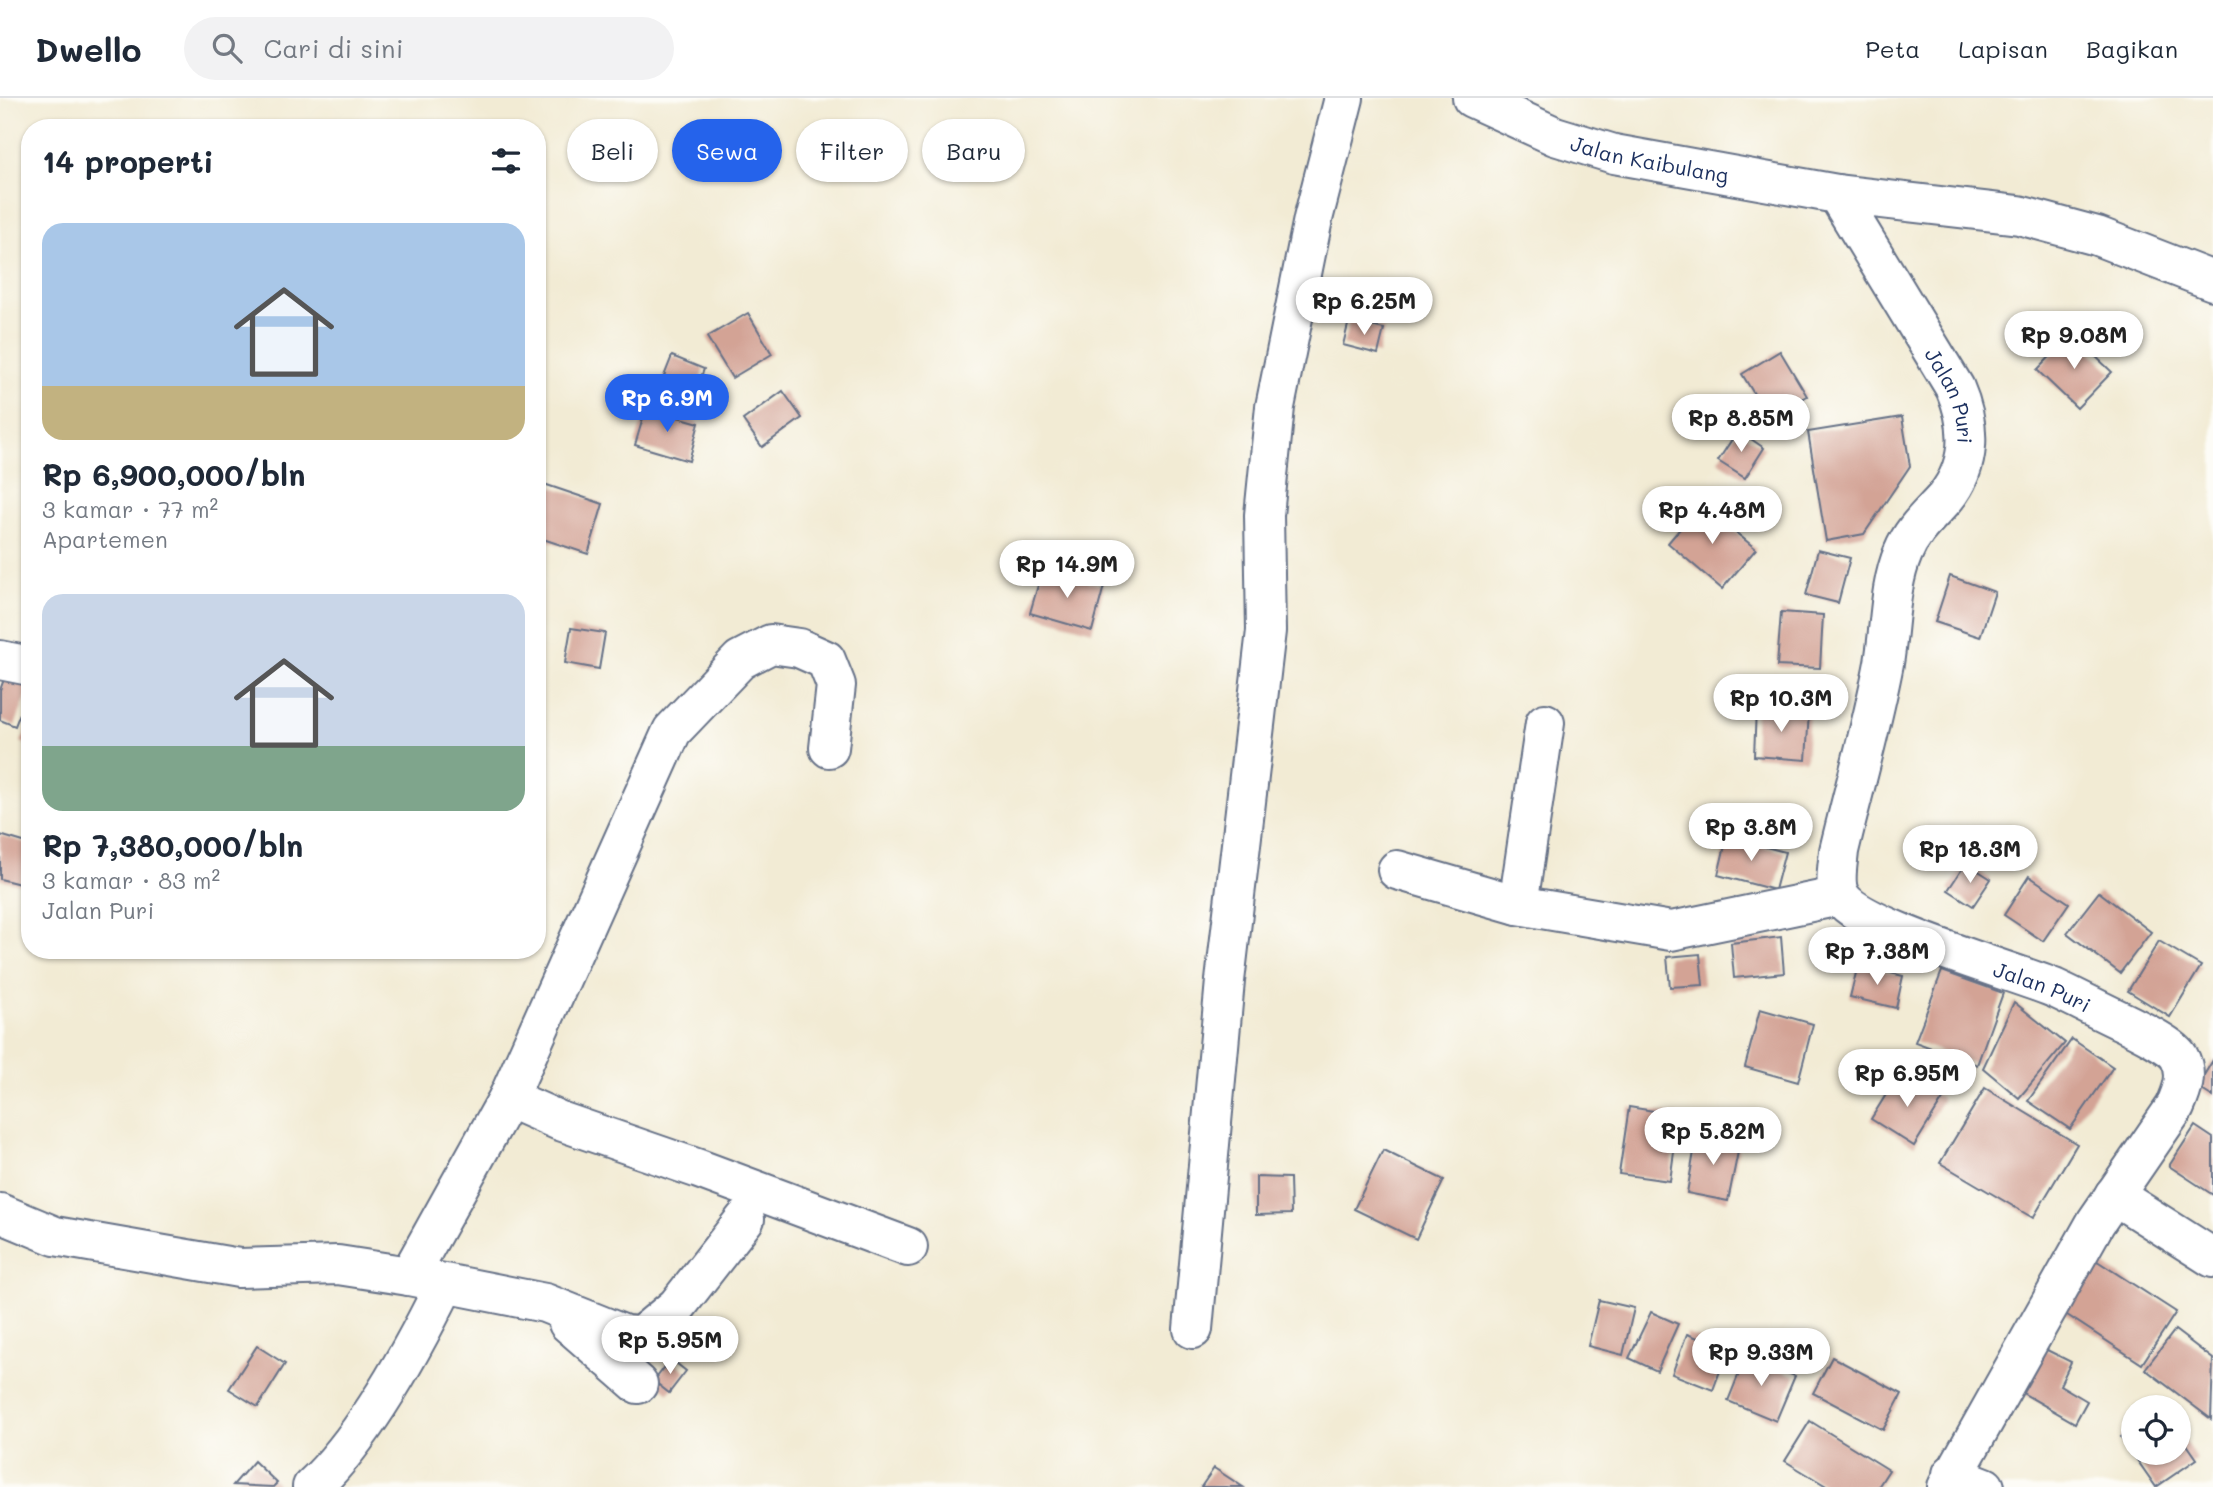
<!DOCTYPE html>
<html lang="id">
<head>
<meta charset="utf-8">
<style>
	:root { --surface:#fff; --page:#f2f2f3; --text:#1f2937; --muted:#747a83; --line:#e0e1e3; --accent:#2563eb }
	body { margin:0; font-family:Mali,sans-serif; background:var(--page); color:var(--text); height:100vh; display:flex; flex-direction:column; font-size:26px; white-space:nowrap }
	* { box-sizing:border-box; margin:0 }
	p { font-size:23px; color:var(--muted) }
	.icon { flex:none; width:38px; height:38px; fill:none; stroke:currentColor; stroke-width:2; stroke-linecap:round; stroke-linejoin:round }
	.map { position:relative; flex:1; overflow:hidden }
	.side { position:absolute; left:21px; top:21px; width:525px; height:840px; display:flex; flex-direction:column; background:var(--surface); border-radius:28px; box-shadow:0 2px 5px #0004 }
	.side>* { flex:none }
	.guide { position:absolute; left:567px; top:21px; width:665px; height:63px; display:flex; gap:14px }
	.controls { position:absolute; left:2121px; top:1297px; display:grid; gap:14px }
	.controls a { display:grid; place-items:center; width:70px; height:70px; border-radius:50%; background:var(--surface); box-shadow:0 2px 5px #0004; font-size:35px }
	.price { position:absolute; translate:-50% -60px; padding:0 16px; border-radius:24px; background:#fff; color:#222; font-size:23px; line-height:46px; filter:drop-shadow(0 2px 4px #0008) }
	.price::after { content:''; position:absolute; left:50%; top:42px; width:21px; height:16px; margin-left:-10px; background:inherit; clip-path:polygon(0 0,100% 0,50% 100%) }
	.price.current { background:var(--accent); color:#fff }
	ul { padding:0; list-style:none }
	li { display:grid; align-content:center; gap:14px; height:371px; padding:0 21px }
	li span { display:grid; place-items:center; height:217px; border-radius:21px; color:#555 }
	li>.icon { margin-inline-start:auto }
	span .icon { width:126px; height:126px; fill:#fffc; stroke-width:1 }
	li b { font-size:30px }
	h2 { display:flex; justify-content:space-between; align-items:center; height:84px; padding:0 21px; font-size:30px }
	.chip { padding:0 24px; border-radius:32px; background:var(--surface); box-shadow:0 2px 5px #0004; font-size:24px; line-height:63px }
	.chip.current { background:var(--accent); color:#fff }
	header { display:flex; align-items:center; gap:42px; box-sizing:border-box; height:98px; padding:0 35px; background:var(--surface); border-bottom:2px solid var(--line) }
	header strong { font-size:33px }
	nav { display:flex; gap:38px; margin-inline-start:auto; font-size:24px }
	.search { width:490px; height:63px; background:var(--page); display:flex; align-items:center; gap:18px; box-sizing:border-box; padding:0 24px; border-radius:38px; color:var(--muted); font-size:26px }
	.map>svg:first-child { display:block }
</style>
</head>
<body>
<header>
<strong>Dwello</strong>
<div class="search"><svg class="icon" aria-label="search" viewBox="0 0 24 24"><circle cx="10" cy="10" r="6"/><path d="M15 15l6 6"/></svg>Cari di sini</div>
<nav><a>Peta</a><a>Lapisan</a><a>Bagikan</a></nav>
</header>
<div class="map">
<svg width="2213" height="1389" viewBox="0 0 2213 1389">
	<rect width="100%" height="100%" fill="#fdfcf7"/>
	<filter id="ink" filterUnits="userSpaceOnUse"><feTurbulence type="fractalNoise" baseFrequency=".0143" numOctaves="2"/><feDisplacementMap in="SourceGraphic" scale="14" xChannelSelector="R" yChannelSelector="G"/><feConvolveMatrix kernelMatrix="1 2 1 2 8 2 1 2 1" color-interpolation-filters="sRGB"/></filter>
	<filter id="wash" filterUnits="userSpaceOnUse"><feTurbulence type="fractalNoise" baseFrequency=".00686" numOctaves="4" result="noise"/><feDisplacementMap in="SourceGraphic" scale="28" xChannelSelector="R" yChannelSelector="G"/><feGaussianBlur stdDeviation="1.57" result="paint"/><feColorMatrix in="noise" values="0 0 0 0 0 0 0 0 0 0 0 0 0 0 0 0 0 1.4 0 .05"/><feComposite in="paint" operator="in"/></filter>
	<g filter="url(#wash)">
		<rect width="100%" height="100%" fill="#f2ebd4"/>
		<g id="blocks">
			<g fill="#d3a395">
				<polygon points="748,215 772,256 732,280 707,239"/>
				<polygon points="1349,223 1384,231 1378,256 1343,247"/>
				<polygon points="2072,236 2112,274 2077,310 2037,272"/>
				<polygon points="1780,253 1807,298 1768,319 1742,276"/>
				<polygon points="672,258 704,271 692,304 659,291"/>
				<polygon points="783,293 802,320 762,349 743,322"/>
				<polygon points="646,310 699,325 689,363 635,347"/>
				<polygon points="1902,319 1910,368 1864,436 1826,443 1808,334"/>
				<polygon points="1738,332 1764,350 1745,380 1718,363"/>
				<polygon points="544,386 603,406 588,456 537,439 537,407"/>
				<polygon points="1701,406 1756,451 1722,491 1668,445"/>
				<polygon points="1818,452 1850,460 1838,505 1806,497"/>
				<polygon points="1043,470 1104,488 1092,533 1030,515"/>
				<polygon points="1950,478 1995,494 1980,539 1935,524"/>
				<polygon points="1781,514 1823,517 1820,570 1777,568"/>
				<polygon points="571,530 605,535 599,571 565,565"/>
				<polygon points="8,571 30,579 30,589 15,628 0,622 0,592"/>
				<polygon points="1756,611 1809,614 1806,662 1754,658"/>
				<polygon points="30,626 30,648 21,644"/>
				<polygon points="0,737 30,746 20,786 0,781"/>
				<polygon points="1727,739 1785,754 1775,792 1718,777"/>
				<polygon points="1966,765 1991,781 1973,808 1948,792"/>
				<polygon points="2029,778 2069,805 2043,843 2004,817"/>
				<polygon points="2099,794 2151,834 2120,875 2067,835"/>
				<polygon points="1781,839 1784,875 1734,880 1731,845"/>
				<polygon points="2159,843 2201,868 2170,919 2128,893"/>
				<polygon points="1700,856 1703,887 1670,889 1667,859"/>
				<polygon points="1858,867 1903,878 1896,910 1850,899"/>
				<polygon points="1942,873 2003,895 1977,967 1915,944"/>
				<polygon points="2014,904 2065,945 2019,1000 1983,970"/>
				<polygon points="1760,911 1813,926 1798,984 1745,969"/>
				<polygon points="2072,941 2113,969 2070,1031 2028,1003"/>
				<polygon points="2213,962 2213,999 2197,989"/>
				<polygon points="1900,974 1943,1001 1914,1048 1871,1021"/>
				<polygon points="1985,990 2077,1046 2033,1120 1940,1065"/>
				<polygon points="1629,1009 1679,1017 1670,1083 1619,1076"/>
				<polygon points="2195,1028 2213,1040 2213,1097 2169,1068"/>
				<polygon points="1697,1036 1740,1044 1728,1103 1687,1095"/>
				<polygon points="1383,1052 1444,1082 1416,1141 1354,1111"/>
				<polygon points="1256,1079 1290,1080 1291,1116 1256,1117"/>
				<polygon points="2091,1159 2176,1214 2142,1266 2058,1211"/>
				<polygon points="1599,1202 1634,1210 1623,1257 1588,1248"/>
				<polygon points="1651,1214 1678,1226 1657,1273 1629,1260"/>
				<polygon points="2175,1232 2213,1261 2211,1321 2145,1271"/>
				<polygon points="1687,1236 1728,1251 1713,1292 1672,1276"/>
				<polygon points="257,1248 285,1266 258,1309 229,1291"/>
				<polygon points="2043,1250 2071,1264 2060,1287 2087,1303 2075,1325 2021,1294"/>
				<polygon points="1746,1258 1795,1278 1776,1323 1728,1303"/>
				<polygon points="1832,1259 1902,1296 1883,1332 1813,1295"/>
				<polygon points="671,1261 686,1273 669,1295 654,1283"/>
				<polygon points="1810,1323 1889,1372 1878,1389 1828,1389 1785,1363"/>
				<polygon points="2133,1331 2133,1354 2179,1354 2179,1335 2197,1361 2156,1389 2121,1339"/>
				<polygon points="254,1363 277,1385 273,1389 233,1387"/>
				<polygon points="1214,1370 1243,1389 1201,1389"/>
			</g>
		</g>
	</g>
	<g filter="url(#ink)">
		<use href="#blocks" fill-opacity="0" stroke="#667187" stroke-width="2"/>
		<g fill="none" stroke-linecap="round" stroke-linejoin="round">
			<defs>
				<g id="minor">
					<path id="s1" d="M1472 0 1555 38 1614 56 1837 96 2019 117 2097 138 2213 183"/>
					<path id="s2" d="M1837 96 1955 290C1971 327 1972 367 1945 400 1929 418 1912 432 1903 455 1889 488 1890 530 1884 565 1872 628 1854 690 1839 753 1838 767 1833 786 1841 799 1860 830 2013 873 2054 890 2078 901 2102 914 2126 925 2138 931 2173 948 2179 959 2189 976 2182 993 2175 1009L2096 1124 1947 1389"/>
					<polyline points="0,562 30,568"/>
					<polyline points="1397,772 1518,807 1671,833 1840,798"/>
					<polyline points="1518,807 1545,625"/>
					<polyline points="508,1000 672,633 740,562 771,546 799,550 826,562 836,587 829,650"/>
					<polyline points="2114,1097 2213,1160"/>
					<polyline points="0,1115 55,1138 239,1170 338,1167 409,1178 508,1000 560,1023 699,1071 908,1149"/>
					<polyline points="409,1178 545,1205 625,1237 641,1238 677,1208 745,1121"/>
					<polyline points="568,1225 638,1286"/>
					<polyline points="1193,1231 1225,883 1266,533 1264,417 1275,309 1313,121 1344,0"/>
					<polyline points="1952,1376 1985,1389"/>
					<path d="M312 1389C365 1340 413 1251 445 1186"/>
				</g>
			</defs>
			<use href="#minor" stroke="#667187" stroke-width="42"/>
			<use href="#minor" stroke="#fff" stroke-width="38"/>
		</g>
	</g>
	<g text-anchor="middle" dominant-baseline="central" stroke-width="5" stroke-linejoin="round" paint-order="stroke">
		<g font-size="21" fill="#1b2f5e" stroke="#fdfcf7">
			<text stroke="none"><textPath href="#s1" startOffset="189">Jalan Kaibulang</textPath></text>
			<text stroke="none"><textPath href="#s2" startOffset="233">Jalan Puri</textPath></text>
			<text stroke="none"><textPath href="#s2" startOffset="987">Jalan Puri</textPath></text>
		</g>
	</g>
</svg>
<div class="controls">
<a><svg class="icon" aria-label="locate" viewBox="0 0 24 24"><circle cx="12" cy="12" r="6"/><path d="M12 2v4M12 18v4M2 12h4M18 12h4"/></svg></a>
</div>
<b class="price" style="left:1364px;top:239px">Rp 6.25M</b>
<b class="price" style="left:2074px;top:273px">Rp 9.08M</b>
<b class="price current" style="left:667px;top:336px">Rp 6.9M</b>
<b class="price" style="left:1741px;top:356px">Rp 8.85M</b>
<b class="price" style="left:1712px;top:448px">Rp 4.48M</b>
<b class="price" style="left:1067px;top:502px">Rp 14.9M</b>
<b class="price" style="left:1781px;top:636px">Rp 10.3M</b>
<b class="price" style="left:1751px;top:765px">Rp 3.8M</b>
<b class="price" style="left:1970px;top:787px">Rp 18.3M</b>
<b class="price" style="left:1877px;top:889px">Rp 7.38M</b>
<b class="price" style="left:1907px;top:1011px">Rp 6.95M</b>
<b class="price" style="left:1713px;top:1069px">Rp 5.82M</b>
<b class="price" style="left:670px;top:1278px">Rp 5.95M</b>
<b class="price" style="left:1761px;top:1290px">Rp 9.33M</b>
<div class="guide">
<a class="chip">Beli</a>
<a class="chip current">Sewa</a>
<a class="chip">Filter</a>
<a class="chip">Baru</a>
</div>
<section class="side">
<h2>14 properti<svg class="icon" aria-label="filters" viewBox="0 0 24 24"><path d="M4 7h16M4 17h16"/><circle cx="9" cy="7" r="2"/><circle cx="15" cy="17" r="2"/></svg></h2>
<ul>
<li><span style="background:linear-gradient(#a9c7e8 75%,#c2b280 0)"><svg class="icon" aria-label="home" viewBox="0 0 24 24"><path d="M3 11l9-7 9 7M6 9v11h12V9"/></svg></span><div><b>Rp 6,900,000/bln</b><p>3 kamar · 77 m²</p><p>Apartemen</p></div></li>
<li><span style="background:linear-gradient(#c9d6e8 70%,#7fa58c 0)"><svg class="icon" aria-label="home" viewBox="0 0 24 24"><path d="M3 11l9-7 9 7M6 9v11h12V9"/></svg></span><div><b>Rp 7,380,000/bln</b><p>3 kamar · 83 m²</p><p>Jalan Puri</p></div></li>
</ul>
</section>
</div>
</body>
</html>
